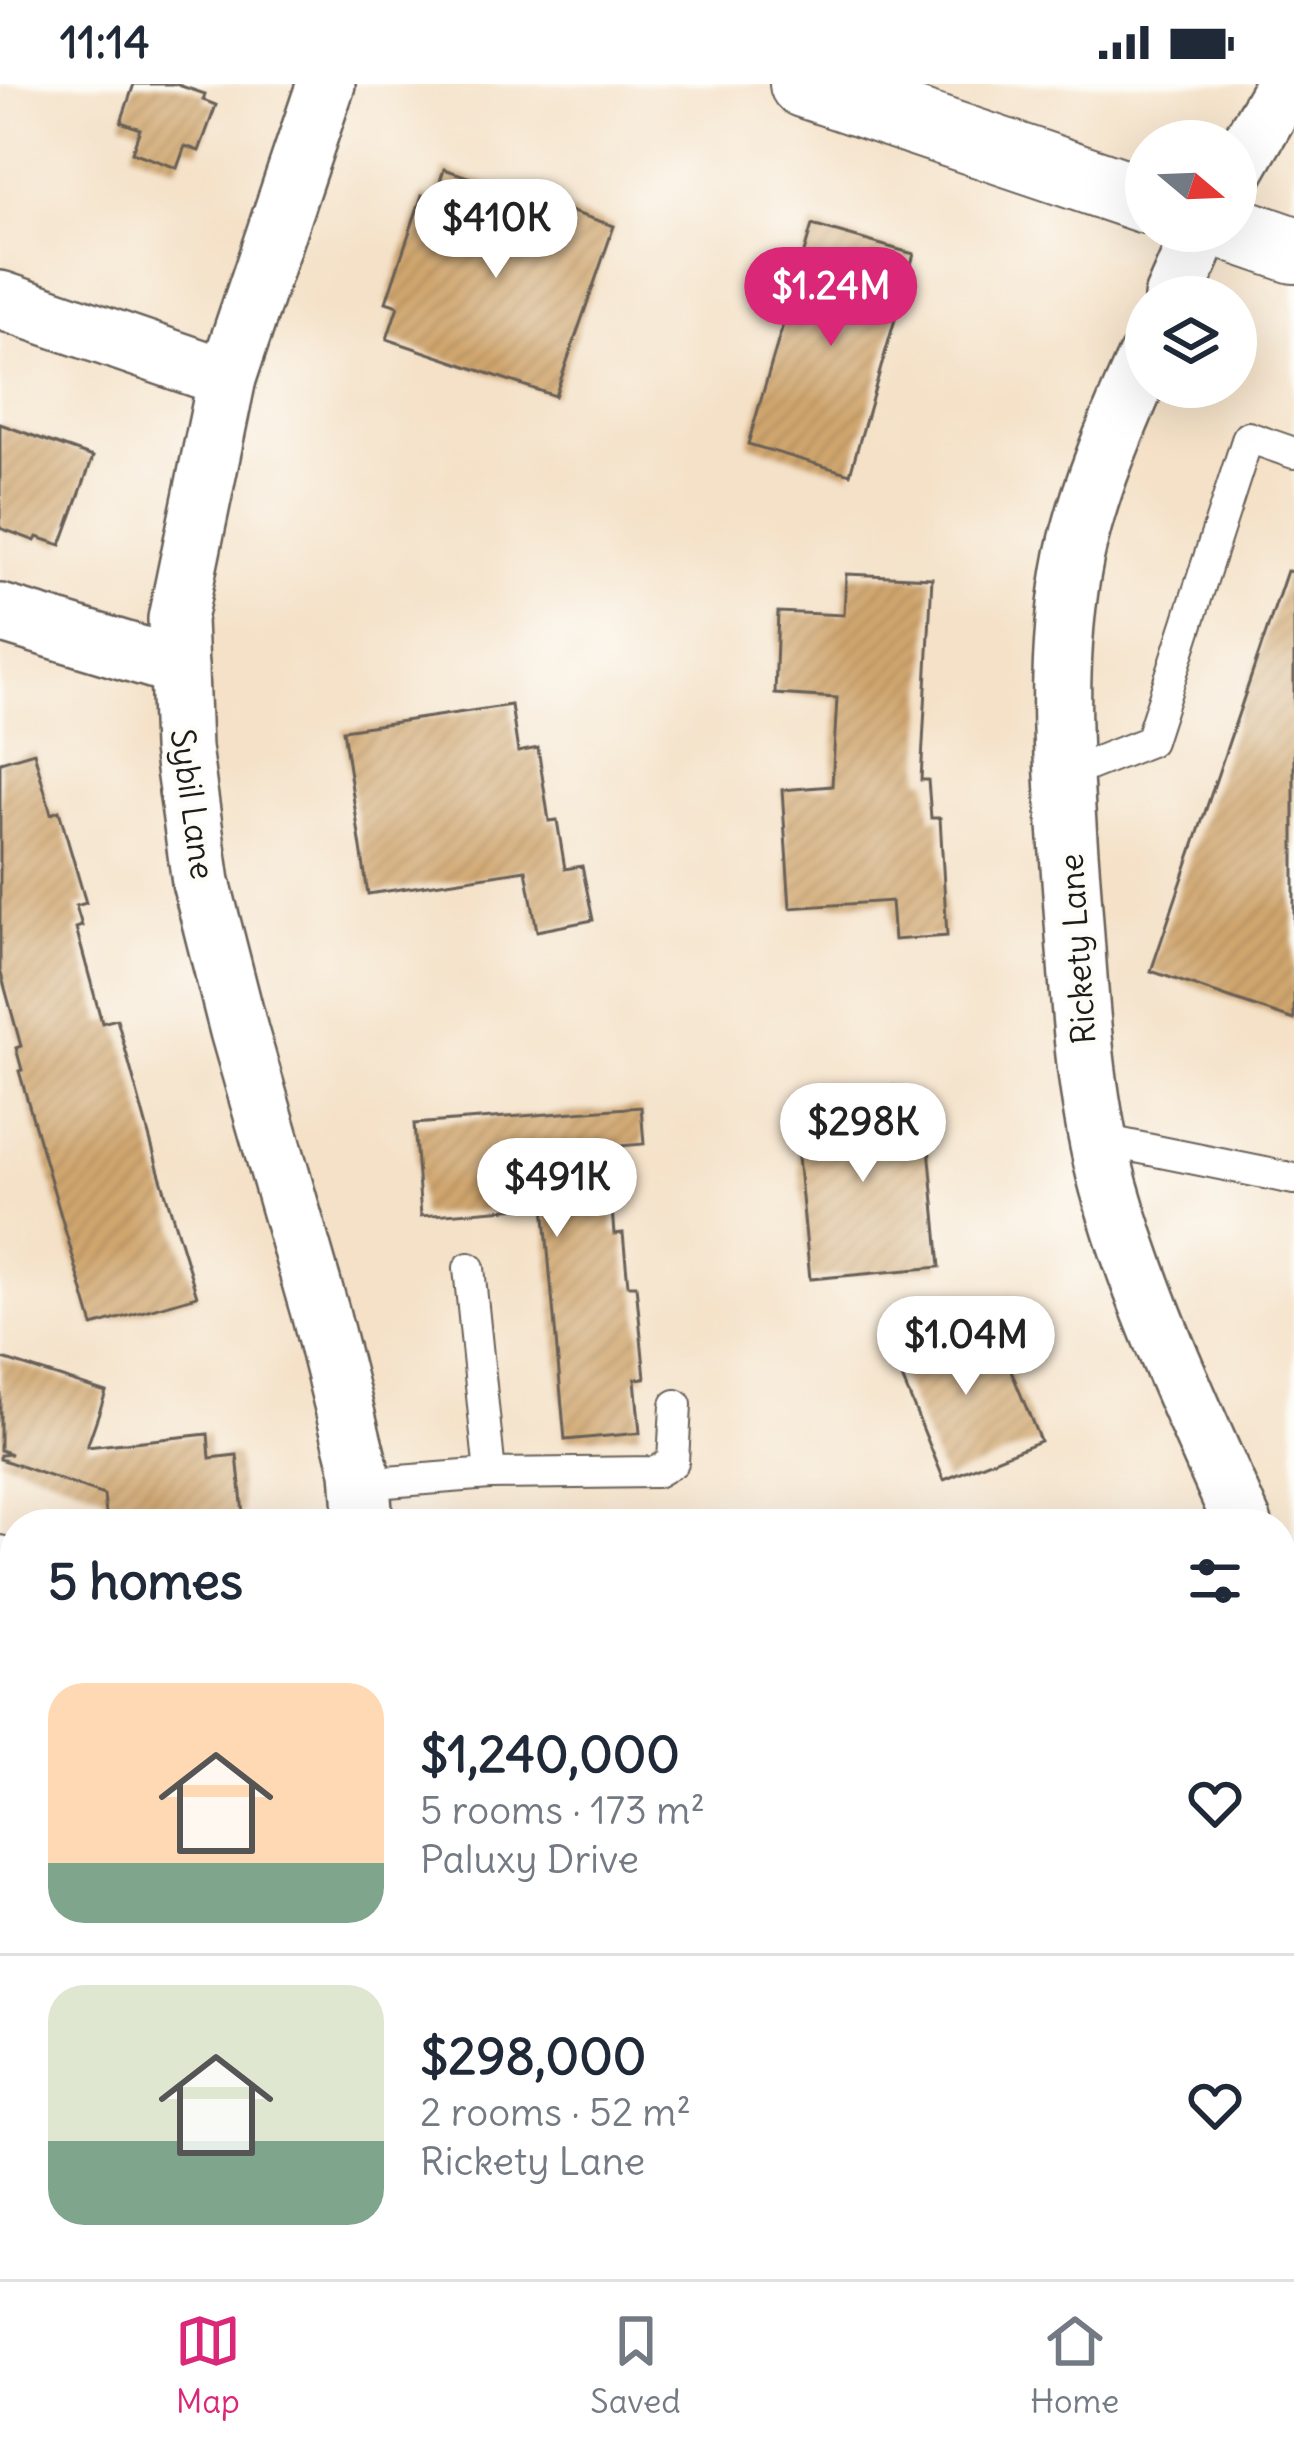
<!DOCTYPE html>
<html lang="en">
<head>
<meta charset="utf-8">
<style>
	:root { --surface:#fff; --page:#f2f2f3; --text:#1f2937; --muted:#747a83; --line:#e0e1e3; --accent:#db2777 }
	body { margin:0; font-family:Delius,sans-serif; background:var(--page); color:var(--text); height:100vh; display:flex; flex-direction:column; font-size:45px; white-space:nowrap }
	* { box-sizing:border-box; margin:0 }
	p { font-size:39px; color:var(--muted) }
	.icon { flex:none; width:66px; height:66px; fill:none; stroke:currentColor; stroke-width:2; stroke-linecap:round; stroke-linejoin:round }
	.map { position:relative; flex:1; overflow:hidden }
	.side { position:absolute; left:0px; top:1425px; width:1296px; height:771px; display:flex; flex-direction:column; background:var(--surface); border-radius:48px 48px 0 0; box-shadow:0 12px 48px #0002 }
	.side>* { flex:none }
	.needle { width:78px; rotate:109deg }
	.controls { position:absolute; left:1125px; top:36px; display:grid; gap:24px }
	.controls a { display:grid; place-items:center; width:132px; height:132px; border-radius:50%; background:var(--surface); box-shadow:0 12px 48px #0002; font-size:60px }
	.price { position:absolute; translate:-50% -102px; padding:0 27px; border-radius:42px; background:#fff; color:#222; font-size:39px; line-height:78px; filter:drop-shadow(0 3px 6px #0008) }
	.price::after { content:''; position:absolute; left:50%; top:72px; width:36px; height:27px; margin-left:-18px; background:inherit; clip-path:polygon(0 0,100% 0,50% 100%) }
	.price.active { background:var(--accent); color:#fff }
	ul { padding:0; list-style:none }
	li { display:flex; align-items:center; gap:36px; height:300px; padding:0 48px }
	li+li { border-top:3px solid var(--line) }
	li span { display:grid; place-items:center; flex:none; width:336px; height:240px; border-radius:36px; color:#555 }
	li>.icon { margin-inline-start:auto }
	span .icon { width:144px; height:144px; fill:#fffc; stroke-width:1 }
	li b { font-size:51px }
	h2 { display:flex; justify-content:space-between; align-items:center; height:144px; padding:0 48px; font-size:51px }
	.status { display:flex; justify-content:space-between; align-items:center; height:84px; padding:0 60px; background:var(--surface); direction:ltr }
	.status svg { height:33px; fill:currentColor }
	.menu { display:flex; justify-content:space-around; align-items:center; height:168px; border-top:3px solid var(--line); background:var(--surface); font-size:33px; color:var(--muted) }
	.menu a { display:grid; justify-items:center; gap:6px }
	.menu .active { color:var(--accent) }
	.map>svg:first-child { display:block }
</style>
</head>
<body>
<div class="status"><b>11:14</b><svg viewBox="0 0 49 12"><path d="M0 12V9h3v3zM5 12V6h3v6zM10 12V3h3v9zM15 12V0h3v12zM26 1h20v11H26zM47 4h2v5h-2z"/></svg></div>
<div class="map">
<svg width="1294" height="2195" viewBox="0 0 1294 2195">
	<defs>
		<pattern id="forest-firs" width="22" height="20" patternUnits="userSpaceOnUse" patternTransform="scale(3)"><rect width="22" height="20" fill="#6cac6e"/><path d="M5 1l3.5 6h-7zM16 11l3.5 6h-7z" fill="#588b5a"/></pattern>
		<pattern id="building-hatch" width="6" height="6" patternUnits="userSpaceOnUse" patternTransform="scale(3)"><rect width="6" height="6" fill="#d0a66e"/><path d="M-1 1l2-2M0 6l6-6M5 7l2-2" fill="none" stroke="#b28e5f"/></pattern>
	</defs>
	<rect width="100%" height="100%" fill="#fdfcf7"/>
	<filter id="ink" filterUnits="userSpaceOnUse"><feTurbulence type="fractalNoise" baseFrequency=".00833" numOctaves="2"/><feDisplacementMap in="SourceGraphic" scale="24" xChannelSelector="R" yChannelSelector="G"/><feConvolveMatrix kernelMatrix="1 2 1 2 8 2 1 2 1" color-interpolation-filters="sRGB"/></filter>
	<filter id="wash" filterUnits="userSpaceOnUse"><feTurbulence type="fractalNoise" baseFrequency=".004" numOctaves="4" result="noise"/><feDisplacementMap in="SourceGraphic" scale="48" xChannelSelector="R" yChannelSelector="G"/><feGaussianBlur stdDeviation="2.7" result="paint"/><feColorMatrix in="noise" values="0 0 0 0 0 0 0 0 0 0 0 0 0 0 0 0 0 1.4 0 .05"/><feComposite in="paint" operator="in"/></filter>
	<g filter="url(#wash)">
		<rect width="100%" height="100%" fill="#f4e1c7"/>
		<polygon fill="url(#forest-firs)" stroke="#446445" stroke-width="3" points="0,2158 15,2163 15,2181 66,2181 107,2195 0,2195"/>
		<g id="blocks">
			<g fill="url(#building-hatch)">
				<polygon points="134,0 175,0 205,10 203,16 216,21 199,67 185,62 177,84 132,68 140,45 121,38"/>
				<polygon points="444,85 614,142 555,312 387,255 398,222 386,218 422,111 434,115"/>
				<polygon points="812,141 914,170 850,390 748,360"/>
				<polygon points="0,340 93,373 61,461 37,453 35,457 0,444"/>
				<polygon points="1287,487 1294,488 1294,936 1151,887"/>
				<polygon points="846,490 932,494 921,696 928,696 931,734 940,734 947,852 894,856 891,817 790,824 782,706 832,702 837,614 775,610 778,528 844,531"/>
				<polygon points="511,621 518,668 538,664 549,737 557,736 565,785 582,782 593,836 537,847 526,786 368,810 343,646"/>
				<polygon points="34,668 51,730 59,727 86,819 76,822 82,842 76,844 102,939 117,935 159,1088 197,1212 93,1242 19,987 22,986 16,964 21,962 0,886 0,678"/>
				<polygon points="894,1002 898,1041 916,1039 919,1065 929,1064 940,1183 810,1195 792,1011"/>
				<polygon points="641,1023 644,1060 607,1063 614,1150 623,1149 628,1201 636,1201 645,1294 635,1295 640,1349 565,1356 544,1122 421,1132 414,1040"/>
				<polygon points="989,1233 1040,1357 944,1396 893,1272"/>
				<polygon points="0,1274 106,1308 87,1363 208,1350 210,1374 237,1371 243,1430 220,1433 221,1440 107,1440 104,1411 0,1375 0,1371 11,1370 0,1366"/>
			</g>
		</g>
	</g>
	<g filter="url(#ink)">
		<use href="#blocks" fill-opacity="0" stroke="#686158" stroke-width="3"/>
		<g fill="none" stroke-linecap="round" stroke-linejoin="round">
			<defs>
				<g id="service">
					<polyline points="1064,691 1150,657 1248,353 1294,369"/>
					<polyline points="1097,1055 1294,1095"/>
					<polyline points="490,1390 656,1388 673,1378 676,1321"/>
					<polyline points="361,1400 490,1390 469,1184"/>
					<polyline points="0,1467 15,1481"/>
					<polyline points="721,2181 762,2195"/>
					<polyline points="530,2195 534,2181"/>
					<polyline points="834,2195 838,2181"/>
				</g>
				<g id="minor">
					<polyline points="326,0 227,294 177,535 182,664 201,798 239,947 320,1228 360,1387 364,1440"/>
					<polyline points="1236,85 1285,0"/>
					<polyline points="1173,213 1202,147"/>
					<polyline points="0,216 227,294"/>
					<path d="M1146 275C1118 339 1090 402 1075 471 1051 589 1065 705 1073 824 1080 918 1084 1011 1109 1103 1142 1220 1194 1329 1243 1440"/>
					<polyline points="0,529 179,583"/>
					<polyline points="1281,1525 1294,1554"/>
					<polyline points="0,1845 15,1850"/>
					<polyline points="990,2181 1018,2195"/>
				</g>
				<g id="secondary">
					<polyline points="803,0 1146,116"/>
					<polyline points="1236,146 1294,166"/>
				</g>
			</defs>
			<use href="#service" stroke="#686158" stroke-width="34"/>
			<use href="#minor" stroke="#686158" stroke-width="62"/>
			<use href="#secondary" stroke="#686158" stroke-width="70"/>
			<use href="#service" stroke="#fff" stroke-width="30"/>
			<use href="#minor" stroke="#fff" stroke-width="57"/>
			<use href="#secondary" stroke="#fff" stroke-width="66"/>
		</g>
	</g>
	<g text-anchor="middle" dominant-baseline="central" stroke-width="9" stroke-linejoin="round" paint-order="stroke">
		<g font-size="33" fill="#1c1c1c" stroke="#fdfcf7">
			<text transform="translate(193 720) rotate(82)">Sybil Lane</text>
			<text transform="translate(1077 865) rotate(-94)">Rickety Lane</text>
		</g>
	</g>
</svg>
<div class="controls">
<a><svg class="needle" viewBox="-14 -14 28 28"><path d="M0-13l5 13h-10z" fill="#e53935"/><path d="M0 13l5-13h-10z" fill="#747a83"/></svg></a>
<a><svg class="icon" aria-label="layers" viewBox="0 0 24 24"><path d="M12 4l9 5-9 5-9-5zM3 14l9 5 9-5"/></svg></a>
</div>
<b class="price" style="left:496px;top:197px">$410K</b>
<b class="price active" style="left:831px;top:265px">$1.24M</b>
<b class="price" style="left:863px;top:1101px">$298K</b>
<b class="price" style="left:557px;top:1156px">$491K</b>
<b class="price" style="left:966px;top:1314px">$1.04M</b>
<section class="side">
<h2>5 homes<svg class="icon" aria-label="filters" viewBox="0 0 24 24"><path d="M4 7h16M4 17h16"/><circle cx="9" cy="7" r="2"/><circle cx="15" cy="17" r="2"/></svg></h2>
<ul>
<li><span style="background:linear-gradient(#ffd9b3 75%,#7fa58c 0)"><svg class="icon" aria-label="home" viewBox="0 0 24 24"><path d="M3 11l9-7 9 7M6 9v11h12V9"/></svg></span><div><b>$1,240,000</b><p>5 rooms · 173 m²</p><p>Paluxy Drive</p></div><svg class="icon" aria-label="heart" viewBox="0 0 24 24"><path d="M12 20l-8-8c-3-5 5-10 8-4 3-6 11-1 8 4z"/></svg></li>
<li><span style="background:linear-gradient(#dfe7d0 65%,#7fa58c 0)"><svg class="icon" aria-label="home" viewBox="0 0 24 24"><path d="M3 11l9-7 9 7M6 9v11h12V9"/></svg></span><div><b>$298,000</b><p>2 rooms · 52 m²</p><p>Rickety Lane</p></div><svg class="icon" aria-label="heart" viewBox="0 0 24 24"><path d="M12 20l-8-8c-3-5 5-10 8-4 3-6 11-1 8 4z"/></svg></li>
</ul>
</section>
</div>
<nav class="menu">
<a class="active"><svg class="icon" aria-label="map" viewBox="0 0 24 24"><path d="M3 6l6-2 6 2 6-2v14l-6 2-6-2-6 2zM9 4v14M15 6v14"/></svg>Map</a>
<a><svg class="icon" aria-label="saved" viewBox="0 0 24 24"><path d="M7 4h10v16l-5-4-5 4z"/></svg>Saved</a>
<a><svg class="icon" aria-label="home" viewBox="0 0 24 24"><path d="M3 11l9-7 9 7M6 9v11h12V9"/></svg>Home</a>
</nav>
</body>
</html>
